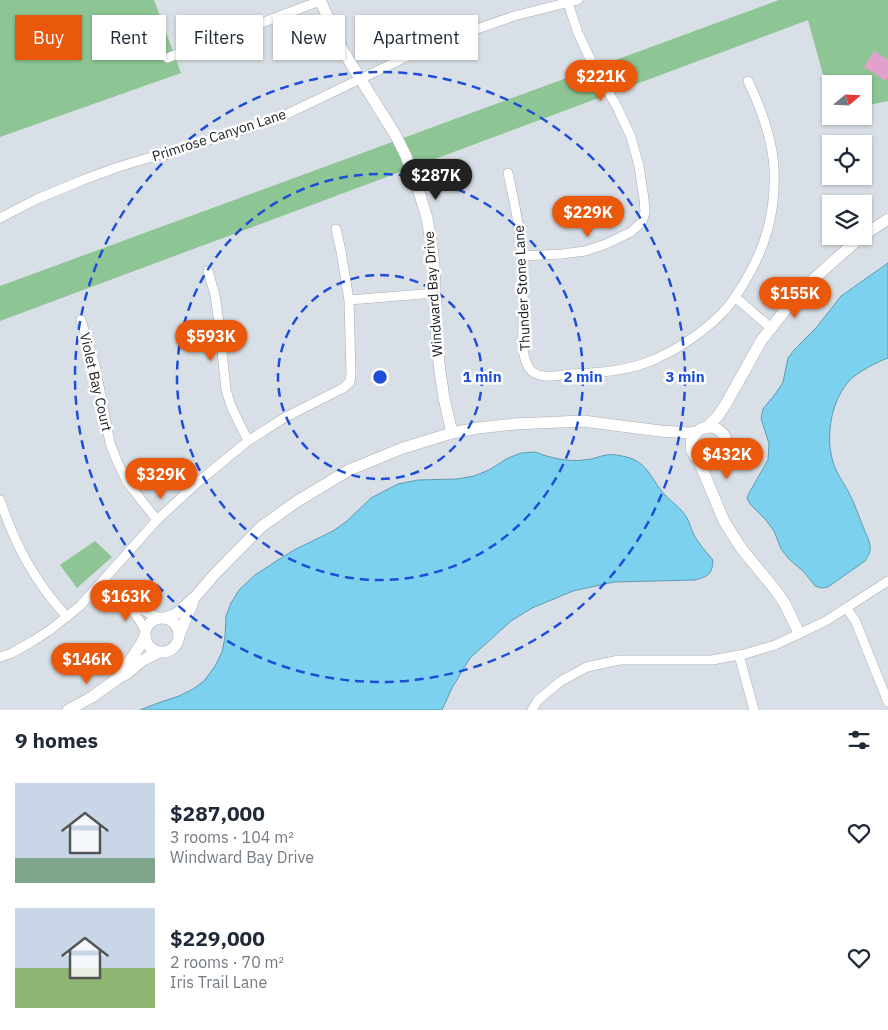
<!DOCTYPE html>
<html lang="en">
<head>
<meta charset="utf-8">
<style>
	:root { --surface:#fff; --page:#f2f2f3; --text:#1f2937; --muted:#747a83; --accent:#ea580c }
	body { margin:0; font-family:"IBM Plex Sans",sans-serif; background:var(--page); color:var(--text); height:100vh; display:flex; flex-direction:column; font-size:19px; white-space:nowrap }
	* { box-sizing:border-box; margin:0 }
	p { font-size:16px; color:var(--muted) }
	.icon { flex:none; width:28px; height:28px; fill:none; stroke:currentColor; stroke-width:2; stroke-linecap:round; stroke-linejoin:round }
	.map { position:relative; height:710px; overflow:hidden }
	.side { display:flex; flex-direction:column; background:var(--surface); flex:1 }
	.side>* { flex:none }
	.hud { position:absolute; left:15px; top:15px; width:500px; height:45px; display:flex; gap:10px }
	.needle { width:32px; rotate:71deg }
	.buttons { position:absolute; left:822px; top:75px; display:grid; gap:10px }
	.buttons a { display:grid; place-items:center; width:50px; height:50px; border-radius:0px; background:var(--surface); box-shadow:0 1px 4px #0004; font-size:25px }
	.price { position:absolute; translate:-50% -42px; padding:0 11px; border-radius:18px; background:var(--accent); color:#fff; font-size:16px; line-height:32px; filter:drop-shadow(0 1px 2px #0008) }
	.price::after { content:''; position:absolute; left:50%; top:30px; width:15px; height:11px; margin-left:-8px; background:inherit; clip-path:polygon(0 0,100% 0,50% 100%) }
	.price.on { background:#222; color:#fff }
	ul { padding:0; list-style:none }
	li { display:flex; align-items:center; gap:15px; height:125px; padding:0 15px }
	li span { display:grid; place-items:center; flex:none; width:140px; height:100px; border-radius:0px; color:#555 }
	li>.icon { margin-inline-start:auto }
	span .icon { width:60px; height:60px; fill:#fffc; stroke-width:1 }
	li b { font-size:21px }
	h2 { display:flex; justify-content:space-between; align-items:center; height:60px; padding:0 15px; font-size:21px }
	.pill { padding:0 18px; border-radius:0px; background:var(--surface); box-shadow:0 1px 4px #0004; font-size:18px; line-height:45px }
	.pill.on { background:var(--accent); color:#fff }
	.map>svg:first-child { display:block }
</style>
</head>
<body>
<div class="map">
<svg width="888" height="710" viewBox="0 0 888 710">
	<rect width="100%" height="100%" fill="#d9dfe6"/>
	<g fill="#8dc694">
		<polygon points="0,0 154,0 181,73 0,137"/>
		<polygon points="779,0 888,0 888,101 864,106 864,84 831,84 831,104 808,20 0,321 0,286"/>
		<polygon points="95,541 112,557 77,588 60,565"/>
	</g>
	<g fill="#7cd1ef" stroke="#5f9bb0">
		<path d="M888 263V358C877 362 860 371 851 379 831 399 825 436 833 462 836 473 844 483 849 493 855 504 859 517 864 529 866 534 870 541 870 547 871 552 868 556 865 561L828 587 822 588 815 586 804 572 789 559 781 549 774 531 765 519 750 504 747 498 749 493 768 460 769 444 761 418 763 409 776 393 783 382 788 358 794 350 816 328 841 296Z"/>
		<path d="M535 452C551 458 567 462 584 460 592 460 599 456 606 455 611 454 617 455 622 456 648 460 650 479 666 496 673 503 681 508 687 518 690 523 691 530 694 535 699 544 706 552 713 560 712 575 709 576 695 580L614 582 573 591 532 608 511 621 470 658 452 688 442 710H140L158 703 179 696 193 689 204 681 215 666 222 652 225 637 226 616 231 603 239 590 255 575 275 562 294 550 333 531 347 521 371 498 398 484 418 480 457 479 474 476 489 470 508 458 521 453Z"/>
	</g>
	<polygon fill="#e1a1cc" points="874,51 888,60 888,77 886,81 864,67"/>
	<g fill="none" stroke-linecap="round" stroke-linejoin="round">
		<defs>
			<g id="street">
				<polyline points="167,58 320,1"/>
				<path d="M508 173C514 200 520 227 522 255 524 277 523 300 523 323 523 337 521 355 529 368 537 381 559 375 571 374 599 373 627 371 653 360 659 358 664 354 670 352 690 341 709 327 724 311 732 303 738 293 744 283 766 247 776 211 774 168 772 137 761 108 748 81"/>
				<polyline points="0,218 37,199 83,180 118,167 155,156 250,128 283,116 404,58 454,37 514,16 578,0"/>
				<polyline points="522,256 562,254 585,251 606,244 631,232 642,222 645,212 644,199 639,166 631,137 617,107 593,65 578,33 568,3"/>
				<polyline points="208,271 215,295 219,323 226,390 231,406 248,441"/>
				<polyline points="735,297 771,328"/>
				<polyline points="349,300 435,293"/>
				<polyline points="81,320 95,365 110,443 117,461 127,482 157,520"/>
				<path d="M0 500C15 545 35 582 67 617"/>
				<path d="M103 581C119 596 136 610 145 631"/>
				<path d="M127 603C139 607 148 614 160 618"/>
				<polyline points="846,608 855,620 888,702"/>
				<polyline points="739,655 754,710"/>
				<polyline points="0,657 12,653 33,641 50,630 80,606 157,520 199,481 248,441 284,418 343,388 350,382 351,374 349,300 341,251 336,229"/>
				<polyline points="532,710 538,700 561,681 587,667 619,660 712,660 745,654 775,645 826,621 888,581"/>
			</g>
			<g id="secondary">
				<polyline points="320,0 343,51 396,136 406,156 420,195 427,218 432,248 434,264 437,344 440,372 444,398 452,433"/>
				<polyline points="864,235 888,219"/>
				<circle cx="709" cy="445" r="18"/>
				<polyline points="706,428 718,416 727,402 761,341 800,291 862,236"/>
				<polyline points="698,459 724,521 741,548 777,592 785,604 799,633"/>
				<polyline points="165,618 176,614 196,596 213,576 261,527 296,502 349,470 403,448 452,433 478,428 515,424 583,421 660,431 689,433 697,432"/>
				<circle cx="162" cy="635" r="17"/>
				<polyline points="179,635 193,602"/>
				<polyline points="121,674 139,647 145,637"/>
				<polyline points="68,710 92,697 117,679 126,674 143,660 159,652"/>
			</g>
		</defs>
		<use href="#street" stroke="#a9aeb5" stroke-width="10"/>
		<use href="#secondary" stroke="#a9aeb5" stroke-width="12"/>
		<use href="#street" stroke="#fff" stroke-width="9"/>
		<use href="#secondary" stroke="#fff" stroke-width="11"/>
	</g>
	<g fill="none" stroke="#1d4ed8" stroke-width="2.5" stroke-dasharray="9 6">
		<circle cx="380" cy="377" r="102"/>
		<circle cx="380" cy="377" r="203"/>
		<circle cx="380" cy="377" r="305"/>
	</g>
	<g text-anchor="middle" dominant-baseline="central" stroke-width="5" stroke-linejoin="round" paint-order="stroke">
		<g font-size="14" fill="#1a1c1e" stroke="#fff">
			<text transform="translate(219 135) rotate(-18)">Primrose Canyon Lane</text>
			<text transform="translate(522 288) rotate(-93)">Thunder Stone Lane</text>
			<text transform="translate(433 294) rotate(-94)">Windward Bay Drive</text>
			<text transform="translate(96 382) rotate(77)">Violet Bay Court</text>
		</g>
	</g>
	<circle cx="380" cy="377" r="8" fill="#1d4ed8" stroke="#fff" stroke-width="2.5"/>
	<g font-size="15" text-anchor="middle" font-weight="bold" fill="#1d4ed8" stroke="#fff" stroke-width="5" stroke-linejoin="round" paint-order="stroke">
		<text x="482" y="382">1 min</text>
		<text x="583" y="382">2 min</text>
		<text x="685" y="382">3 min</text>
	</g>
</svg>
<div class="buttons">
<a><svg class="needle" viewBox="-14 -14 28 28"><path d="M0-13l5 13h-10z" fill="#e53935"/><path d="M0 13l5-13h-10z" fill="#747a83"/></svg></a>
<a><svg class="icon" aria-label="locate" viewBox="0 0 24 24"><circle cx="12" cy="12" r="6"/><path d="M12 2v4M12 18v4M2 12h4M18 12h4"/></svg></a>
<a><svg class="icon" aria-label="layers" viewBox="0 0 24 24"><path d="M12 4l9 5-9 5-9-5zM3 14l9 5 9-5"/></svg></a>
</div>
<b class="price" style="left:601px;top:102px">$221K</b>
<b class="price on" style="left:436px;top:201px">$287K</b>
<b class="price" style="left:588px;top:238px">$229K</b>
<b class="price" style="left:795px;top:319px">$155K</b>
<b class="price" style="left:211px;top:362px">$593K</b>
<b class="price" style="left:727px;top:480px">$432K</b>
<b class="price" style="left:161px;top:500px">$329K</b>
<b class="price" style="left:126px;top:622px">$163K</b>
<b class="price" style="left:87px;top:685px">$146K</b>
<div class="hud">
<a class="pill on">Buy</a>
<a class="pill">Rent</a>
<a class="pill">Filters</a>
<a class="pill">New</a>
<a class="pill">Apartment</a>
</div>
</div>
<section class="side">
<h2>9 homes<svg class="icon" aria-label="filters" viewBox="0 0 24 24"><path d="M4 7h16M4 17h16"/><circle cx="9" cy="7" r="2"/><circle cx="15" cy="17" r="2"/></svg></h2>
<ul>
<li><span style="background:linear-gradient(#c9d6e8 75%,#7fa58c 0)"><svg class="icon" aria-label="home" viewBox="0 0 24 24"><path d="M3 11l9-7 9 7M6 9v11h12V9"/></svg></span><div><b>$287,000</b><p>3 rooms · 104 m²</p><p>Windward Bay Drive</p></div><svg class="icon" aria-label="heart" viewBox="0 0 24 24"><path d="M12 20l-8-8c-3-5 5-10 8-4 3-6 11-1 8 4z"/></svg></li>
<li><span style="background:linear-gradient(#c9d6e8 60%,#8fb573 0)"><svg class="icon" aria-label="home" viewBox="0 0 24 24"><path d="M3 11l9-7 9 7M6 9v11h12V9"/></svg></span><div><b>$229,000</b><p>2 rooms · 70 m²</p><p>Iris Trail Lane</p></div><svg class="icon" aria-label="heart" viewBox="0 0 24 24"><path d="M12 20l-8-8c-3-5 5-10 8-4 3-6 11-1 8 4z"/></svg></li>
</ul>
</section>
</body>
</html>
